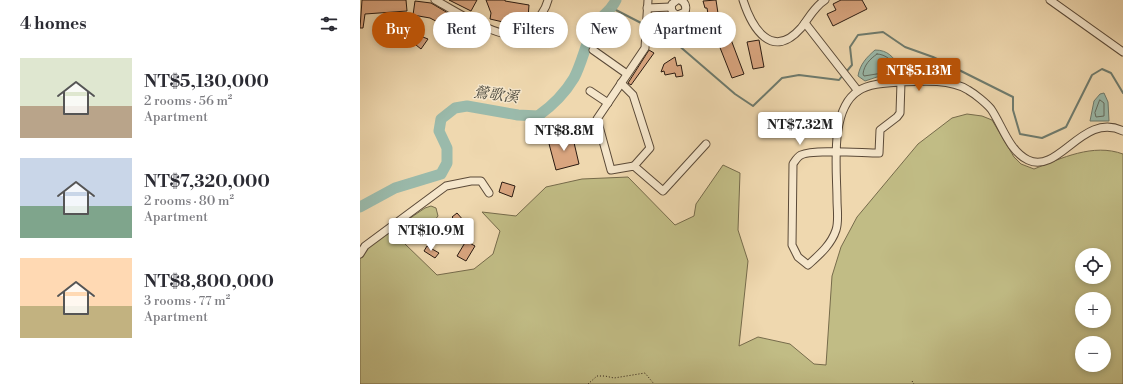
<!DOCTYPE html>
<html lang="en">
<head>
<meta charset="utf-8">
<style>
	:root { --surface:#fff; --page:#f7f7f7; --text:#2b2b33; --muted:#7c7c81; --accent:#b45309 }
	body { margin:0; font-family:"Libre Bodoni","Noto Serif TC",serif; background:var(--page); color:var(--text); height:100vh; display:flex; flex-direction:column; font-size:15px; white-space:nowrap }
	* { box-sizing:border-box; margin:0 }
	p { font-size:13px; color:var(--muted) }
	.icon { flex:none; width:22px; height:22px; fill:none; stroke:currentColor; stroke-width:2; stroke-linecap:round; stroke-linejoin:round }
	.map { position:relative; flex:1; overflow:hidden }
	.details { display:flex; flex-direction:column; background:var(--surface); width:360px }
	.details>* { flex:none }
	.hud { position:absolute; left:12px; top:12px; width:380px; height:36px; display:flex; gap:8px }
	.buttons { position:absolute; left:715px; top:248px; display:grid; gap:8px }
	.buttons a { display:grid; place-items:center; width:36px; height:36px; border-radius:50%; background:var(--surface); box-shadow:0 2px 6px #0003; font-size:20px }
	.price { position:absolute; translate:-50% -34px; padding:0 9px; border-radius:4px; background:#fff; color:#222; font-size:13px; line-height:26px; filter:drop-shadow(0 1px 2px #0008) }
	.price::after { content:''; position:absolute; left:50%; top:24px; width:12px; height:9px; margin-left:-6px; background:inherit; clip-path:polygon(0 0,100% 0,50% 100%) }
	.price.active { background:var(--accent); color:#fff }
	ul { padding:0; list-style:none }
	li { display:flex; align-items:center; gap:12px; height:100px; padding:0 20px }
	li span { display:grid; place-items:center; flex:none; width:112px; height:80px; border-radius:0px; color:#555 }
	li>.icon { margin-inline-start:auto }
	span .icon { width:48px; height:48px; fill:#fffc; stroke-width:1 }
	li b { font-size:17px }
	h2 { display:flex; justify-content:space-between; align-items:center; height:48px; padding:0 20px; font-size:17px }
	.tag { padding:0 14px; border-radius:18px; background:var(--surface); box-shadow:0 2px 6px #0003; font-size:14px; line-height:36px }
	.tag.active { background:var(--accent); color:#fff }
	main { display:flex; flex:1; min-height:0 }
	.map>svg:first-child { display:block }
</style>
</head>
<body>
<main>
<section class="details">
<h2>4 homes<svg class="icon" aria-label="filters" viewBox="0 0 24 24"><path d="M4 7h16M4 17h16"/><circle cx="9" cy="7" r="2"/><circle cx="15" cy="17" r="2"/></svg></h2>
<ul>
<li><span style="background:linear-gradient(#dfe7d0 60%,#b9a48a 0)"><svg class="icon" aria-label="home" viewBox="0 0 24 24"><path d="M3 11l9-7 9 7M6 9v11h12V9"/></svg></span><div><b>NT$5,130,000</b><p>2 rooms · 56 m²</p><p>Apartment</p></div></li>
<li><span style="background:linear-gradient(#c9d6e8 60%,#7fa58c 0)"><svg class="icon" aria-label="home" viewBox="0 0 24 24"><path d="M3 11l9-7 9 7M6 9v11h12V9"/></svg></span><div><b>NT$7,320,000</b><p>2 rooms · 80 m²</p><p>Apartment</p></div></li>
<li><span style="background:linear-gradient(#ffd9b3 60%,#c2b280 0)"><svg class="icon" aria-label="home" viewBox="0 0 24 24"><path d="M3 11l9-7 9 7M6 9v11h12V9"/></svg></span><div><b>NT$8,800,000</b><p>3 rooms · 77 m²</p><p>Apartment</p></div></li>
</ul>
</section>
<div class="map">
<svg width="763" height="384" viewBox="0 0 763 384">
	<rect width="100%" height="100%" fill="#efd8af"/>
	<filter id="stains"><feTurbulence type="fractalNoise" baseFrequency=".005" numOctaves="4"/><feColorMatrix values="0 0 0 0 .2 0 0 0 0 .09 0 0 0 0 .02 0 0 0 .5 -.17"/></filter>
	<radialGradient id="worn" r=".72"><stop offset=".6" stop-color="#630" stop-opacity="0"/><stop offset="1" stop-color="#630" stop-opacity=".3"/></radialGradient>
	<g fill="#c1bc85" stroke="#766b4b" fill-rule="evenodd">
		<polygon points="348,22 351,35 327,39 325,26"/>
		<path d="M607 114 622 116 632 120 654 157 661 164 674 169C702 158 733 143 763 154V384H0V252L65 208 71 206 76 208 78 216C73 223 69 223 61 221L44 243 77 275 114 269 133 254 140 231 122 212 156 216 186 187 222 179 268 177 315 225 334 216 336 204 363 165 380 173 378 230 388 261 379 346 398 337 430 344 454 364 466 365 472 276 481 247 497 217 558 144 592 118ZM722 255H744V277H722ZM722 299H744V321H722ZM722 343H744V365H722Z"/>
	</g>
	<g fill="#9abaab" stroke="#6d7a6d">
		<path d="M515 50C528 50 533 57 540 67L538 76 517 77 505 81 498 76C500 64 507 57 515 50Z"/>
		<polygon points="744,93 748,102 749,121 730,121 734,101 740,94"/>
	</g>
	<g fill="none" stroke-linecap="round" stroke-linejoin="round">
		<g stroke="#626a5e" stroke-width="1">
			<path d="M517 54C525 54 535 61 535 71L504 76 503 74C504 65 510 59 517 54Z"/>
			<polygon points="740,100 744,103 744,116 736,117 735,113"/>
		</g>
		<g stroke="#6d7a6d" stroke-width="2">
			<polyline points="252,8 285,25"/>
			<polyline points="289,27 303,32 375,94 393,106 422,78 439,75 479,80 483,75"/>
			<polyline points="486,72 492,65 490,47 498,35 523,32 545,47 573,57 653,97 653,110 660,134 682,138 706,127 732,75 742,69 751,73 763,93"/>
		</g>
		<path stroke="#9abaab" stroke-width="11" d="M0 207 35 188 81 174 87 163V148L79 131 81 119 95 108 107 106 158 115 178 116C192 106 205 93 214 78 223 61 226 40 236 24 242 14 250 13 256 0"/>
	</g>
	<g fill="#d9a57f" stroke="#2a1a11">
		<polygon points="2,0 46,0 47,11 5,14 3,28 0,28"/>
		<polygon points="89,0 117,0 111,11"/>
		<polygon points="126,0 145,0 145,1 169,5 168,18 157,17 156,25 130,19 131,13"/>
		<polygon points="356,0 359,20 355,20 359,32 367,29 384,74 372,78 355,35 353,36 351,32 347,8 345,8 343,1"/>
		<polygon points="481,0 502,0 507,9 473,26 467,14 476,10 473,4"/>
		<polygon points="55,1 71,3 93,16 87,27 70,18 53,15"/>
		<polygon points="55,34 68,39 61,49 56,45"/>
		<polygon points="399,40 404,67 393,69 387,42"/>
		<polygon points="289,50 294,53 271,85 268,83"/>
		<polygon points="315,57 317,66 321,65 323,76 316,77 315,73 305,75 304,71 301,72 304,64"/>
		<polygon points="212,134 219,164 196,170 188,140"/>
		<polygon points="142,182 155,186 152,197 139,192"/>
		<polygon points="97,213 104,221 100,225 92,217"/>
		<polygon points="106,241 115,246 106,261 97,256"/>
		<polygon points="67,246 79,253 75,258 64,251"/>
	</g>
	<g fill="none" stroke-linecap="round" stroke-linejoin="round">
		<defs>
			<g id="minor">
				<path d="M75 0C97 12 121 28 145 34 163 39 184 16 188 0"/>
				<polyline points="288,0 285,48 237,119 251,170 274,166 303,191 346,144"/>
				<path d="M317 0 312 4C310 10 313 14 318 15L325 12C327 6 325 2 320 0"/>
				<path d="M383 0C392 28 412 61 441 28 449 18 454 7 465 0"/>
				<polyline points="690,0 763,52"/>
				<polyline points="287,8 311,7"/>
				<polyline points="445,23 498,91"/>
				<polyline points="233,50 267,74"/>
				<path d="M541 82 540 113 537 117 520 130 519 153C502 153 454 149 441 155 437 157 435 161 433 164L432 245 438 257 448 265C459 255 471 245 476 230 479 221 477 209 477 200 477 170 469 110 498 91 510 83 528 83 542 82 562 81 590 79 608 90 615 94 626 103 631 109 642 125 649 151 668 160 699 175 723 111 763 131"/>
				<polyline points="261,83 273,95 290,148 274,166"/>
				<polyline points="230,91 248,103"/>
				<polyline points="0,254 5,246 86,186 111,181 121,181 129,193"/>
			</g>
		</defs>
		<use href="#minor" stroke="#5b4a38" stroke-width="9"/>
		<g stroke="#2a1a11" stroke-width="1" stroke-dasharray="1 2" stroke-linecap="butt">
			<polyline points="552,381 554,384"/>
			<polyline points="228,384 237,376 245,376 254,378 285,373 294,384"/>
		</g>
		<use href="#minor" stroke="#f5e6cb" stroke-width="7"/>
	</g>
	<g text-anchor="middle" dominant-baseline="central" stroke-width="3" stroke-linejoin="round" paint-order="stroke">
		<g font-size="15" font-style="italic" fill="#4c4a3f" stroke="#f5e6cb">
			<text transform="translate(136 95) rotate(7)">鶯歌溪</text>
		</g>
	</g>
	<rect width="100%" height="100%" filter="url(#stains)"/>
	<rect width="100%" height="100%" fill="url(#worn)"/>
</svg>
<div class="buttons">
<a><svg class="icon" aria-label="locate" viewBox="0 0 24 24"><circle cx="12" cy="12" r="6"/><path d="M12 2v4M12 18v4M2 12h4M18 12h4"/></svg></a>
<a>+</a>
<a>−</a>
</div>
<b class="price active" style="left:559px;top:92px">NT$5.13M</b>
<b class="price" style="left:440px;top:146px">NT$7.32M</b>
<b class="price" style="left:204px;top:152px">NT$8.8M</b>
<b class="price" style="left:71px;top:252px">NT$10.9M</b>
<div class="hud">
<a class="tag active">Buy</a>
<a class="tag">Rent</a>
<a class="tag">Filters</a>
<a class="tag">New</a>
<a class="tag">Apartment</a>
</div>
</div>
</main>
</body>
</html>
